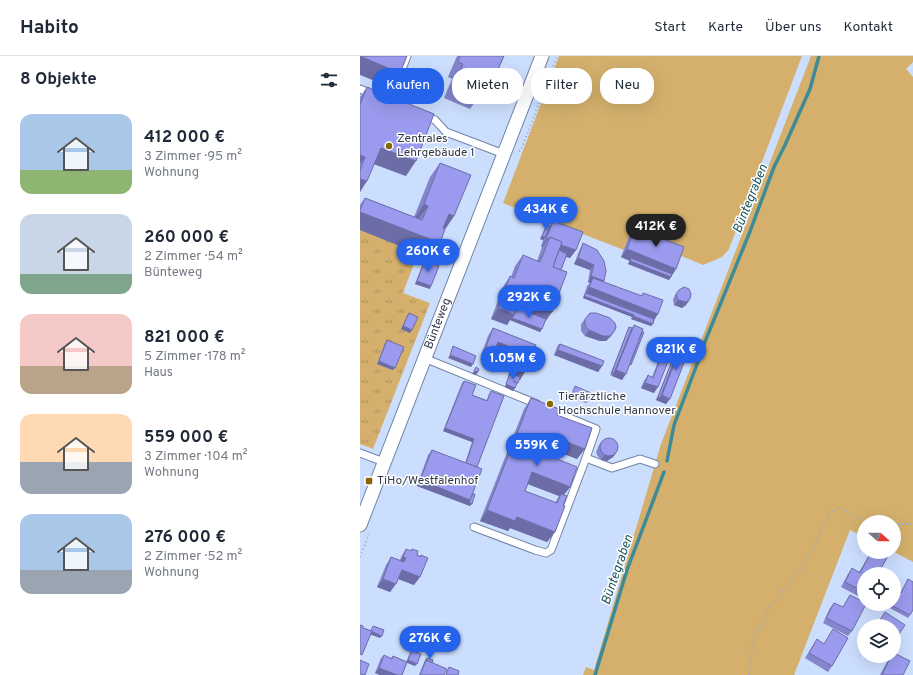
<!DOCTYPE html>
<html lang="de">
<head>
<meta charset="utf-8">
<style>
	:root { --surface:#fff; --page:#f6f6f7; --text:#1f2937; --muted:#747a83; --line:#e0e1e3; --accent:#2563eb }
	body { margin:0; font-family:Overpass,sans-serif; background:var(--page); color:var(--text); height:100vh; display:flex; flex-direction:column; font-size:15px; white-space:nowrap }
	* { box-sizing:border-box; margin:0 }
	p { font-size:13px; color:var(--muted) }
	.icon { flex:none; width:22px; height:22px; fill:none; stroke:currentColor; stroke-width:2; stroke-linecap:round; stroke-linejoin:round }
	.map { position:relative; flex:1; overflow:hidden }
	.details { display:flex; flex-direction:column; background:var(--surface); width:360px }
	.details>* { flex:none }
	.top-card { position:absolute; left:12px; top:12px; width:380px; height:36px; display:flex; gap:8px }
	.needle { width:26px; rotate:111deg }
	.buttons { position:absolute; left:497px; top:459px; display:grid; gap:8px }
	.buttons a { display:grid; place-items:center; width:44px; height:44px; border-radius:50%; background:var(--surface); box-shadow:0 4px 16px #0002; font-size:20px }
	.price { position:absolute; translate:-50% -34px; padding:0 9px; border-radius:14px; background:var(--accent); color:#fff; font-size:13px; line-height:26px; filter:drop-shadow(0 1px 2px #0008) }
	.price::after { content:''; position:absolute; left:50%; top:24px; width:12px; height:9px; margin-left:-6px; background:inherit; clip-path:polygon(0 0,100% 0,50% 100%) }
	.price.on { background:#222; color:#fff }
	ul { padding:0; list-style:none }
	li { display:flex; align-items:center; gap:12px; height:100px; padding:0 20px }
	li span { display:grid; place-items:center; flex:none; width:112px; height:80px; border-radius:12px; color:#555 }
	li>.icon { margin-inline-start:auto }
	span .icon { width:48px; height:48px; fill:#fffc; stroke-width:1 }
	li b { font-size:17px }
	h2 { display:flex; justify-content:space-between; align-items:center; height:48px; padding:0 20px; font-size:17px }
	.chip { padding:0 14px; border-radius:16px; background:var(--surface); box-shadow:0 4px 16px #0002; font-size:14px; line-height:36px }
	.chip.on { background:var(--accent); color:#fff }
	header { display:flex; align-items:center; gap:24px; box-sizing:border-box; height:56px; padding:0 20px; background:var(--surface); border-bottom:1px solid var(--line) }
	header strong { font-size:19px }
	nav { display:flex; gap:22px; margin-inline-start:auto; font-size:14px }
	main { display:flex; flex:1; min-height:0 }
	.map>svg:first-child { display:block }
</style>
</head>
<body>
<header>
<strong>Habito</strong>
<nav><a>Start</a><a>Karte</a><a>Über uns</a><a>Kontakt</a></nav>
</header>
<main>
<section class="details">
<h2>8 Objekte<svg class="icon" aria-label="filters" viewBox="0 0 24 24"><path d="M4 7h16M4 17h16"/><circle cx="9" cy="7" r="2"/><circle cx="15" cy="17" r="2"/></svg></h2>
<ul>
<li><span style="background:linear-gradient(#a9c7e8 70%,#8fb573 0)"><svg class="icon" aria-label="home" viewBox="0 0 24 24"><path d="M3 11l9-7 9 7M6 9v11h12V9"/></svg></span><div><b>412 000 €</b><p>3 Zimmer · 95 m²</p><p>Wohnung</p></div></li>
<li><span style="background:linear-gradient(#c9d6e8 75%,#7fa58c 0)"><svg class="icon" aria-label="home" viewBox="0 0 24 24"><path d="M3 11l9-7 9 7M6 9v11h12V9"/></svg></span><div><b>260 000 €</b><p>2 Zimmer · 54 m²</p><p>Bünteweg</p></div></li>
<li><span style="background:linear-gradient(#f6c9c9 65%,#b9a48a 0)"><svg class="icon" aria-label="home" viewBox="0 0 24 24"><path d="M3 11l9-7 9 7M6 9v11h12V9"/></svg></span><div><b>821 000 €</b><p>5 Zimmer · 178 m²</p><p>Haus</p></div></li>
<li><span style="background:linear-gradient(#ffd9b3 60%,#9aa5b1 0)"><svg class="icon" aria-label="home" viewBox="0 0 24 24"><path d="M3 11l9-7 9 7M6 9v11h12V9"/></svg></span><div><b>559 000 €</b><p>3 Zimmer · 104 m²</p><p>Wohnung</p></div></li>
<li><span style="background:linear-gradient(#a9c7e8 70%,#9aa5b1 0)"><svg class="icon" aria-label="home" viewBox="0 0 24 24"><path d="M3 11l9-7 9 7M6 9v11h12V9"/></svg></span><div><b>276 000 €</b><p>2 Zimmer · 52 m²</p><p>Wohnung</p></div></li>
</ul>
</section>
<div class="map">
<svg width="553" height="619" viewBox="0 0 553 619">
	<defs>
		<pattern id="park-tufts" width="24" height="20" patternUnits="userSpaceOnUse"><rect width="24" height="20" fill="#d4b06c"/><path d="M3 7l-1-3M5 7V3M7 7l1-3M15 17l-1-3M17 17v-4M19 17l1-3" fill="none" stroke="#ad905b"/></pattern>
	</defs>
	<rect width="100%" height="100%" fill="#ccdefe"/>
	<g fill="#d4b06c">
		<polygon points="199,0 442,0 369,193 362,201 343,209 319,199 264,194 143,147"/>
		<polygon points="451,0 553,0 553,6 546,13 553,21 553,506 534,496 534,466 504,466 504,481 490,474 434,619 223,619 226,611 234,614 301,388"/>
	</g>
	<polygon fill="url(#park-tufts)" points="0,174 58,197 43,237 70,247 13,393 0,388"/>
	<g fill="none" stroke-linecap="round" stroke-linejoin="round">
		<g stroke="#3e8a96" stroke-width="3.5">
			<polyline points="342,293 389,178 414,111 425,89 450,33 459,0"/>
			<polyline points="307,405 314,369 339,303"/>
			<polyline points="235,619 267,514 304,416"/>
		</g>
		<defs>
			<g id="lane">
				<polyline points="0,33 12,38"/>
				<polyline points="30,45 47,0"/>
				<polyline points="64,59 75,64 86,76 144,98"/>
				<polyline points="64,302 177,348"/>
				<polyline points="190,354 236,373 226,402 252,412 280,403 295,408"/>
				<polyline points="0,397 24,406"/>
				<polyline points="114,471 175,494 186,497 191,494 226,402"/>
			</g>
			<g id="street">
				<path id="s1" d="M0 469 182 0"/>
			</g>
		</defs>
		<use href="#lane" stroke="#7084a8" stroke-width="9"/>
		<use href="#street" stroke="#7084a8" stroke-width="15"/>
		<g stroke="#9aa9c4" stroke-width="2" stroke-dasharray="1 3" stroke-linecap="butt">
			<polyline points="159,95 161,94 197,0"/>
			<polyline points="534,468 553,468"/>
			<polyline points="0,501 9,478"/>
			<polyline points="389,619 390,604 396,576 408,554 437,518 459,482 469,457 478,451 506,466"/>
		</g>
		<use href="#lane" stroke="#fff" stroke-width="7"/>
		<use href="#street" stroke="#fff" stroke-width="13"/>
	</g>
	<g fill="#8485cd" fill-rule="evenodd">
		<polygon points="97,0 144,0 134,22 124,37 122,36 110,53 84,42 92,23 88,21"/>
		<polygon points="7,31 46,120 14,108 0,136 0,41"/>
		<polygon points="80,107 94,160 85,173 70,202 0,174 0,149 5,142 54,161 70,121"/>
		<polygon points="193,165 216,194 210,202 206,201 201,214 192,256 186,263 180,276 150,264 147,269 131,263 143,231 150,220 151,221 155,210 163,199 177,205 182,191 181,191 183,184 180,183 185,172 187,169 190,170"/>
		<polygon points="275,172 316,213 309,224 268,208 270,205 261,201 270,178"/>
		<polygon points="223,187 243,226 281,240 283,237 294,263 291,270 271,263 272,261 223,242 227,230 230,227 228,226 230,214 214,208 220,193"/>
		<polygon points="65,204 70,233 55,228 63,207"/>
		<polygon points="319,234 330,243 326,249 322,252 314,249 313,244 315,239"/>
		<polygon points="49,257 50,277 41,273 47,260"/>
		<polygon points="225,263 255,274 251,280 246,285 240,285 225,280 221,275 221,268"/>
		<polygon points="274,269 269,311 262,324 250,319 268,273 269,271 272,272"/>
		<polygon points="133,272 176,289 160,324 159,324 153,335 145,331 155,303 135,295 130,302 121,299 128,280"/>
		<polygon points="308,282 294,337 281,332 284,325 288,319 292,321 305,288"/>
		<polygon points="27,284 33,314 17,308 25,287"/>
		<polygon points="199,288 242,310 238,316 194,299 197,291"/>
		<polygon points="322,288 306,348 296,344 317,292 318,289 320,291"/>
		<polygon points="104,325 112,339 127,344 129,338 131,335 117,411 113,437 110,450 57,430 68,399 72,394 105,407 112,386 83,375 102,327"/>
		<path d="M171 342 197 359 217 403 183 389 180 396 210 431 204 439 203 450 195 476 187 486 150 472 148 475 120 465 164 353ZM168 428 199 440 195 447 165 435Z"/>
		<polygon points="243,384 253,401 247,405 241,404 237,399 236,396 239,389"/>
		<polygon points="46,493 51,495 52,493 57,499 60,501 61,499 54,529 38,523 30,536 17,531 26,509 31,501 40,504 41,501"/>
		<polygon points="511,496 521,496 504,518 504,543 481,531 488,518 492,512 499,516"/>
		<polygon points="548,523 550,559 548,562 526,550 526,548 534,548"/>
		<polygon points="490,539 492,575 488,580 463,567 470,552 474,547 483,551"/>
		<polygon points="473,573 472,610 468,616 445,602 457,583 464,588"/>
		<polygon points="52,594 55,610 47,607 42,619 20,619 15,617 21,602 23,600 31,602 33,600 46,606 50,597"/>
		<polygon points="530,600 534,600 543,619 520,619"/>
		<polygon points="67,602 84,619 59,619 65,604"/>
	</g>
	<g fill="#6c6ca7">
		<polygon points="0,0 40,17 30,31 0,19"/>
		<polygon points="129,20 134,22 124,37 119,34"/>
		<polygon points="21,92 56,105 46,120 11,107"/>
		<polygon points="0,99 5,101 0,108"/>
		<polygon points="0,123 7,125 0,136"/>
		<polygon points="64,148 68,150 57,165 54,163"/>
		<polygon points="0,156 80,187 70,202 0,174"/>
		<polygon points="89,158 94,160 84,175 78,173"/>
		<polygon points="182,180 185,181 183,184 180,183"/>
		<polygon points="186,183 188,183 182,191 181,191"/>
		<polygon points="189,184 216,194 210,202 196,197"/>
		<polygon points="267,193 316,213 309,224 268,208 271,202 270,205 261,201"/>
		<polygon points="218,202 234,209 230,214 214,208"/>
		<polygon points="231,220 244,225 240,230 233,222 230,227 228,226"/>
		<polygon points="57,225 71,230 70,233 55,228"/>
		<polygon points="229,231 298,258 293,266 226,237"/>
		<polygon points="224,240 274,259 272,261 223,242"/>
		<polygon points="160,243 192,256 185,266 153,254"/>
		<polygon points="330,243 326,249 322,252 314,249 318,244"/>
		<polygon points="138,252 154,259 182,273 180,276 150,264 147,269 131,263"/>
		<polygon points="273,260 293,268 291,270 271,263"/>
		<polygon points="43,270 52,274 50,277 41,273"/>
		<polygon points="229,274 255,274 251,280 246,285 240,285 225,280"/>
		<polygon points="138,286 160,295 155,303 135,295 130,302 121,299 126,291"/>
		<polygon points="198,294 242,310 238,316 194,299"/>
		<polygon points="90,299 113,308 111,311 88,302"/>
		<polygon points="19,305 35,312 33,314 17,308"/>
		<polygon points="154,312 165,316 160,324 149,320 150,317 149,320 148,320"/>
		<polygon points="256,314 266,318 262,324 252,320"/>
		<polygon points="114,315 118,316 116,319 112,318"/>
		<polygon points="285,327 298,331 294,337 281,332"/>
		<polygon points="146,328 155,332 153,335 145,331"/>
		<polygon points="212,338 228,345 226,347 210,341"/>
		<polygon points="302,339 310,343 306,348 298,345"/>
		<polygon points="298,341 300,342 298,345 296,344"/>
		<polygon points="85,372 114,383 112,386 83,375"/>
		<polygon points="187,378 225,393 217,403 180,389"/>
		<polygon points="257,396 253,401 247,405 241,404 245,399"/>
		<polygon points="172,416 210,431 202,441 201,438 199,440 165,427"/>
		<polygon points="60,424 110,444 112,448 110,450 57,430"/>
		<polygon points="127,454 157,461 195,476 187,486 150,472 148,475 120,465"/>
		<polygon points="43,501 46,502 40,510 38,509"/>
		<polygon points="42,514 60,521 54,529 36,522"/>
		<polygon points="23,523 36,528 30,536 17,531"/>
		<polygon points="11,575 22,580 20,582 9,578"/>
		<polygon points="48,604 57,608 55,610 46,606"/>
		<polygon points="19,612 37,619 20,619 15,617"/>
	</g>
	<g fill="#9a9bee" stroke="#6c6ca7">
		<polygon points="0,0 47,0 40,17"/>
		<polygon points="100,0 144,0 134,22 129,20 121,38 95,27 103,8 98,6"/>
		<polygon points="7,31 74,58 56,105 21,92 7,125 0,123 0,114 5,101 0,99 0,49"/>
		<polygon points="80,107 111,119 94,160 89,158 83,172 85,173 80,187 0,156 0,154 5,142 62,164 68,150 64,148"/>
		<polygon points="193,165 223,176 216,194 201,189 202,186 190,181 188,183 186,183"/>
		<polygon points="187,169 190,170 185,181 182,180"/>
		<polygon points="275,172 324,191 316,213 267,193"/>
		<polygon points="190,181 202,186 193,211 207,216 192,256 160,243 154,259 138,252 150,220 154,222 163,199 180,206"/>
		<polygon points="223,187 237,194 244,205 246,215 244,225 231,220 234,209 218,202"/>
		<polygon points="199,194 207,198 201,214 193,211"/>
		<polygon points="271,202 312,218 311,221 270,205"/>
		<polygon points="65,204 79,210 71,230 57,225"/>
		<polygon points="233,222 282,240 283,237 303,244 298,258 229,231"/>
		<polygon points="324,231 329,233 331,238 330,243 326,246 318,244 316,238 319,234"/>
		<polygon points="226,237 294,263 293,268 273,260 274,259 224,240"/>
		<polygon points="157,252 186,263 182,273 152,262 154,259"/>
		<polygon points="49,257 58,261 52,274 43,270"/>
		<polygon points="230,257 236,257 250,262 255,267 256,271 255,274 250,280 243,280 229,274 225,270 225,263"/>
		<polygon points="274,269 283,273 266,318 256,314"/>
		<polygon points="269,271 272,272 254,317 252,316"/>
		<polygon points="133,272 176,289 165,316 154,312 160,295 138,286 135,294 126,291"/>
		<polygon points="282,276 284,276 271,309 270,308"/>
		<polygon points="308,282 316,285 298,331 285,327 288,319 293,322"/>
		<polygon points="27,284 44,291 35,312 19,305"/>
		<polygon points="200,288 244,305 242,310 198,294"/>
		<polygon points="322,288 330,291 310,343 302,339"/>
		<polygon points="318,289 320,290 300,342 298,341"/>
		<polygon points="93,290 116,300 113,308 90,299"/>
		<polygon points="116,311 119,313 118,316 114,315"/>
		<polygon points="150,317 160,321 158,327 153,325 157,327 155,332 146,328"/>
		<polygon points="104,325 116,329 112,339 127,345 131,335 144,340 117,411 106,407 114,383 85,372"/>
		<polygon points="215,330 231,337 228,345 212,338"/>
		<polygon points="171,342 199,353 197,359 232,372 225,393 187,378 180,396 217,411 210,431 172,416 165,435 197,447 201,438 207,440 203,450 205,450 195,476 157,461 155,465 127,454"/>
		<circle cx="249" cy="391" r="9"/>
		<polygon points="72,394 122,413 110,444 60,424"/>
		<polygon points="113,438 115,438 112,448 109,446"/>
		<polygon points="46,493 51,495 52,493 58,495 57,499 61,501 61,499 68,502 60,521 42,514 36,528 23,523 31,501 44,506 46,502 43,501"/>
		<polygon points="511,496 521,496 528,500 518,518 504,518 504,536 485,526 492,512 500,517"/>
		<polygon points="548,523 553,526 553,554 550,559 529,548 534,548 534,535 535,533 541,537"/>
		<polygon points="490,539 504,546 504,548 506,548 492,575 466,562 474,547 483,551"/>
		<polygon points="525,556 545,569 534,586 534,570 516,570"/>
		<polygon points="0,569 3,570 3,572 12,575 2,599 0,598"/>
		<polygon points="13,570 24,574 22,580 11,575"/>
		<polygon points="473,573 488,582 472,610 449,597 457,583 464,588"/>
		<polygon points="52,594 61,598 57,608 48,604"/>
		<polygon points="534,597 550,605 543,619 522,619 531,600 534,600"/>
		<polygon points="24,599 32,603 33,600 47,606 42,619 37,619 19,612"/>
		<polygon points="67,602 73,604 72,607 66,604 65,607"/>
		<polygon points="0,604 9,608 5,619 0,618"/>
		<polygon points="66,604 87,613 84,619 60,619"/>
		<polygon points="89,611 99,615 98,619 86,619"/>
	</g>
	<g fill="#8a6504" stroke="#fefefe" stroke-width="1.5">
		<circle cx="29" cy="90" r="4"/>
		<circle cx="190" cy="348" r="4"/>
		<rect x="5" y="421" width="8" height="8" rx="2"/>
	</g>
	<g text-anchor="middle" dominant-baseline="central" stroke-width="3" stroke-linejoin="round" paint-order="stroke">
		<g font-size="12" fill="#313a4a" stroke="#fefefe" text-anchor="start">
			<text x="37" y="83">Zentrales<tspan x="37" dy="14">Lehrgebäude 1</tspan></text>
			<text x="198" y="341">Tierärztliche<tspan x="198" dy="14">Hochschule Hannover</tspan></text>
			<text x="17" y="425">TiHo/Westfalenhof</text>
		</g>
		<g font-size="12" fill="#313a4a" stroke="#fefefe">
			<text stroke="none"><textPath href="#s1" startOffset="216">Bünteweg</textPath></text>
		</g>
		<g font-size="13" font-style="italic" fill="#1b565b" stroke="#fefefe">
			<text transform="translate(391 143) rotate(-68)">Büntegraben</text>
			<text transform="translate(258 514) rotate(-71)">Büntegraben</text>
		</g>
	</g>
</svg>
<div class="buttons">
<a><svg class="needle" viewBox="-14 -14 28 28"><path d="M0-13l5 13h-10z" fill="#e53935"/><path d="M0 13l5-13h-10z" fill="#747a83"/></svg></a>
<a><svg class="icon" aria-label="locate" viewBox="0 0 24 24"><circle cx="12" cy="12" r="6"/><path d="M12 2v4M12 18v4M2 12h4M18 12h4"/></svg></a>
<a><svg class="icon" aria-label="layers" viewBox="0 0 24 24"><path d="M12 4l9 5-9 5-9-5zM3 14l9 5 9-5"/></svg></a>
</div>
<b class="price" style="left:186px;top:175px">434K €</b>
<b class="price on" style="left:296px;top:192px">412K €</b>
<b class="price" style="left:68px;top:217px">260K €</b>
<b class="price" style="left:169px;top:263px">292K €</b>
<b class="price" style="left:316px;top:315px">821K €</b>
<b class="price" style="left:153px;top:324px">1.05M €</b>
<b class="price" style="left:177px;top:411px">559K €</b>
<b class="price" style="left:70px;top:604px">276K €</b>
<div class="top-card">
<a class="chip on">Kaufen</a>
<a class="chip">Mieten</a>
<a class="chip">Filter</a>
<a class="chip">Neu</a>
</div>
</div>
</main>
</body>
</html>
